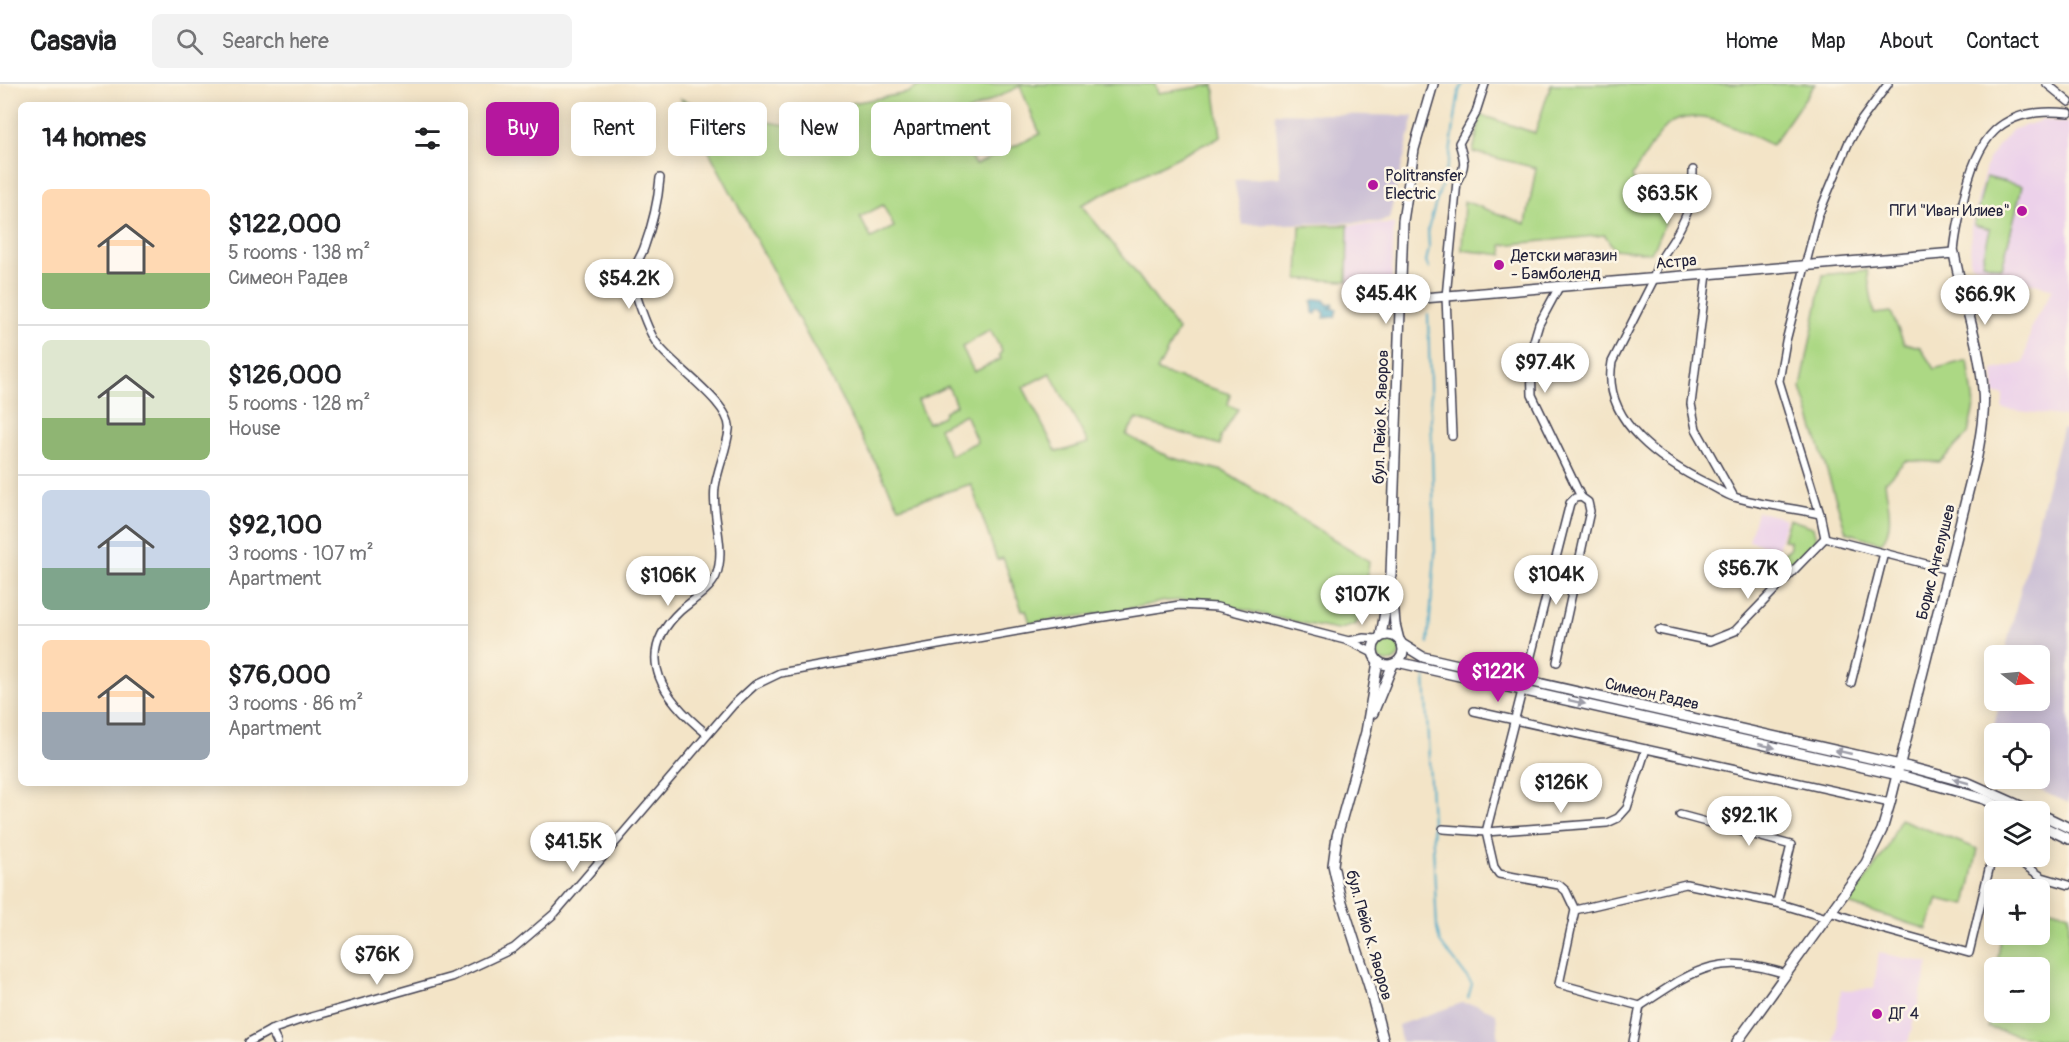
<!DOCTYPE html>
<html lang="en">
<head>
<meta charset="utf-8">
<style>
	:root { --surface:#fff; --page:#f2f2f2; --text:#202124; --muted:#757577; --line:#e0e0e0; --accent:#b5179e }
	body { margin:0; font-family:Pangolin,sans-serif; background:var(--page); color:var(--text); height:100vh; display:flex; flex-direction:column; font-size:22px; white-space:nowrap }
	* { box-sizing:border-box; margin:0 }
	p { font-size:20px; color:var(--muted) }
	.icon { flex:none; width:33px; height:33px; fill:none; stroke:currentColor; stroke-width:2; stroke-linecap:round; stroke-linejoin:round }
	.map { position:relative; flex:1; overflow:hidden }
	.panel { position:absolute; left:18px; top:18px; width:450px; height:684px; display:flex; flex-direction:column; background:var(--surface); border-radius:9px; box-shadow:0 3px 15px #0003 }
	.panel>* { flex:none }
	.hud { position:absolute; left:486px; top:18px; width:570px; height:54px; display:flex; gap:12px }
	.needle { width:39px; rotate:106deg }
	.fabs { position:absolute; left:1984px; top:561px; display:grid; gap:12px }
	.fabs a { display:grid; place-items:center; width:66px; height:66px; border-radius:9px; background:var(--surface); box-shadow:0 3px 15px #0003; font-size:30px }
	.price { position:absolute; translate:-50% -51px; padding:0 14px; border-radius:21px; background:#fff; color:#222; font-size:20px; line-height:39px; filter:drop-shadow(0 2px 3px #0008) }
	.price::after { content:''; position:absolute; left:50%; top:36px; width:18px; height:14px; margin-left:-9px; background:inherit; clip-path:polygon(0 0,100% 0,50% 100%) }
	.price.on { background:var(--accent); color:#fff }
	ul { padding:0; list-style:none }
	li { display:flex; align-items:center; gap:18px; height:150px; padding:0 24px }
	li+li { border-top:2px solid var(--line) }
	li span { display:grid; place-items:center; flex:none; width:168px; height:120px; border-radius:9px; color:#555 }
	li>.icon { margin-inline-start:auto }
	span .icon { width:72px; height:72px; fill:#fffc; stroke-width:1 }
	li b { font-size:26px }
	h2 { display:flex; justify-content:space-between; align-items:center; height:72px; padding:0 24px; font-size:26px }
	.tag { padding:0 21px; border-radius:9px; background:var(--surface); box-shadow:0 3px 15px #0003; font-size:21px; line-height:54px }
	.tag.on { background:var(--accent); color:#fff }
	header { display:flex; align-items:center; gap:36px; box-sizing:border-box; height:84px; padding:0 30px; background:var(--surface); border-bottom:2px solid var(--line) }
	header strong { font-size:28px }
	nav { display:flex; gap:33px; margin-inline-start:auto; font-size:21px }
	.search { width:420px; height:54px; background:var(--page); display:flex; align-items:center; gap:15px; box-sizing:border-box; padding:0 21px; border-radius:9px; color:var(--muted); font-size:22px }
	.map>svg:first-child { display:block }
</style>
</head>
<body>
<header>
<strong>Casavia</strong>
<div class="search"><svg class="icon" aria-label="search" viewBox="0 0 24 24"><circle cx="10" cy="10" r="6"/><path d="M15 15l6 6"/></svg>Search here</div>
<nav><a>Home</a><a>Map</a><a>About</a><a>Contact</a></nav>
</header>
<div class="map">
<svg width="2069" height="958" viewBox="0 0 2069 958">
	<rect width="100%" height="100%" fill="#fcf5e5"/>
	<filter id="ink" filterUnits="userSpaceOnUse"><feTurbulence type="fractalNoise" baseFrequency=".0167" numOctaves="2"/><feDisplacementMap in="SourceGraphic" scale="12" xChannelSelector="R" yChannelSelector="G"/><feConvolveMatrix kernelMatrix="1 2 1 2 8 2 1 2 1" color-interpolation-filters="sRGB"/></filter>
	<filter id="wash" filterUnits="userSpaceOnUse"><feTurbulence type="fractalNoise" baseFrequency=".008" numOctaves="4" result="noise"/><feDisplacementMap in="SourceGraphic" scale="24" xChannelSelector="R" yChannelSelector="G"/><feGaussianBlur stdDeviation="1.35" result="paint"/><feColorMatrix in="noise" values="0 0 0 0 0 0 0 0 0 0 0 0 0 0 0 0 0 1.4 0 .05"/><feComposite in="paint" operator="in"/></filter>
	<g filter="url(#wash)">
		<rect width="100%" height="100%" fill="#f3e4c7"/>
		<g fill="#ecd1ea">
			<polygon points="2043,36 2069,39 2069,333 2003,325 2003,311 1995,310 1993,286 2024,279 2032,241 2053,205 1970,180 1971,142 1988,75 2011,46"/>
			<polygon points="1394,140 1391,210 1347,212 1348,141"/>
			<polygon points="1757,427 1786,435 1778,465 1749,457"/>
			<polygon points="1879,869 1929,879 1908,958 1834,958 1841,906 1874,905"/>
		</g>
		<g fill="#cbbfd5">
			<polygon points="1275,29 1414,32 1389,135 1379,138 1243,141 1234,96 1280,93"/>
			<polygon points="2062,345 2069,346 2069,719 2013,695 2040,694 2040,650 1995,650 1995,687 1984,683 2000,617 2040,616 2040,572 2004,571"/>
			<polygon points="1462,919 1477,921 1496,929 1499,958 1401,958 1398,941"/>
		</g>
		<g fill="#acd884" stroke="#677d60" stroke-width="1.5" fill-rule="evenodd">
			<path d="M922 0H1155L1158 9 1214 1 1221 52 1081 121 1131 182 1178 246 1157 287 1230 310 1228 321 1238 325 1221 353 1220 361 1136 335 1126 351 1169 373 1223 387 1369 477 1364 527 1355 541 1337 546 1286 536 1216 519 1190 516 1166 517 1112 528 1030 539 1026 526H1022L1003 474 997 476 971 400 899 423 681 15 712 27 743 34 786 41 820 25 907 9ZM1020 2 1040 50 975 81 953 35ZM883 121 894 143 871 154 860 133ZM990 246 1002 267 999 271 1001 275 974 288 962 263ZM1050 289 1088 359 1062 367H1056L1055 365 1023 303ZM948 302 956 321 945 327 943 332 928 339 918 316ZM965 330 977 358 950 371 939 344Z"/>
			<path d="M1551 0H1815L1772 61C1744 49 1695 18 1667 42 1658 50 1640 80 1632 92L1637 105 1667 135 1651 169 1614 165 1605 151 1502 161 1503 171 1462 166 1464 117 1526 140 1536 84 1473 68 1481 31 1535 49Z"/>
			<polygon points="1986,93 2022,102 2002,184 1982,179 1990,145 1974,141"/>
			<polygon points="1348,141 1347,197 1298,195 1300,142"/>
			<path d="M1867 186 1874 230 1891 228 1904 259 1920 263 1934 285 1968 276 1974 322 1968 350 1940 378 1905 377 1885 398C1887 418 1896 442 1881 459L1846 448 1801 304 1823 191Z"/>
			<polygon points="1789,435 1813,443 1817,458 1802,473 1781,486 1785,468 1790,465 1789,457 1783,456"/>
			<circle cx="1388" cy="566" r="12"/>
			<polygon points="1900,735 1978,765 1966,821 1938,815 1927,845 1848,820 1887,765"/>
			<polygon points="2040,822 2069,830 2069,958 2048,958 1988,944 1995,896 1995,928 2040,928 2040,884 1997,883 2001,851 2040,850"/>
		</g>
		<polygon fill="#49a9c8" stroke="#366682" stroke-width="1.5" points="1317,215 1324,216 1328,221 1333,219 1334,222 1330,224 1337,225 1335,233 1324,234 1325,230 1322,226 1317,227 1316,230 1313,229 1312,217"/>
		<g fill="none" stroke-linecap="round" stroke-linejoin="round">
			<g stroke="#49a9c8" stroke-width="2">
				<polyline points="1429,185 1426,178 1429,164 1428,145 1449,76 1459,7 1463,0"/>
				<polyline points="1428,559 1435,471 1428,230"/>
				<polyline points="1425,592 1437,845 1440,858 1472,900 1468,914"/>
			</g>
		</g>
	</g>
	<g filter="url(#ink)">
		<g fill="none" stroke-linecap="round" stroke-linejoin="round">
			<defs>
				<g id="street">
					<polyline points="2047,0 2069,18"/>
					<path d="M1693 86C1693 116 1690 127 1675 153 1667 167 1655 179 1654 195L1612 278C1601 338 1664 379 1710 401 1718 405 1726 411 1734 413 1762 421 1792 424 1820 430"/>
					<path d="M660 94C658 118 652 142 644 164 641 172 635 181 633 189 631 203 649 250 658 261 672 281 733 321 729 346 727 365 718 383 715 403 711 433 727 464 716 492 710 506 691 517 680 527 631 573 665 616 707 650"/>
					<path d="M1954 169C1955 152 1959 135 1963 118 1976 55 1999 21 2069 29"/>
					<polyline points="1707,190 1691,320 1696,345 1734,413"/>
					<polyline points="1559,203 1539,240 1533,260 1531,278 1532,311 1581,413"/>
					<path d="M1452 352 1446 213 1457 97C1467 81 1464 76 1459 59L1475 31 1485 0"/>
					<polyline points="1825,454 1820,430 1779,297 1786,257 1818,132 1848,60 1860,38 1888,0"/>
					<polyline points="1825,454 1949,486"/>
					<polyline points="1659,546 1710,557 1735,547 1825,454"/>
					<polyline points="1349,557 1364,554 1377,555"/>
					<polyline points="1557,578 1590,427 1588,418 1581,413 1575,414 1570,419 1486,748 1494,783 1499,790 1559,801 1566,807 1575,826 1559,900 1640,922 1633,958"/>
					<polyline points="1851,599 1884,469"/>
					<polyline points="1474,627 1890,719"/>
					<polyline points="1680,731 1791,761 1777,819"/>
					<polyline points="1443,745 1486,748 1607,739 1618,734 1627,724 1646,665"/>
					<polyline points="2011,772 2042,793 2069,801"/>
					<polyline points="1575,826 1686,800 1777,819 1827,834"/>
					<polyline points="1830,828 1882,845 1969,869 1991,777 1995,768"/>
					<path d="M1640 922C1696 885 1717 868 1786 890"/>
					<polyline points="271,946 277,958"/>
					<polyline points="249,958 271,946 297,937 452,893 514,864 555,829 733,621 755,601 780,589 1040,543 1180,521 1217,523 1349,557 1373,569"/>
				</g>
				<g id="secondary">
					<path d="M1400 216 1954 169C1962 215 1980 259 1983 306 1985 328 1981 350 1977 372L1890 719 1882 746 1866 779 1737 958"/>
					<polyline points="1392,505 1395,540 1399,556"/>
					<circle cx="1388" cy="566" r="15"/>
					<polyline points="1381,552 1391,491 1403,137 1414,65 1433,0"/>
					<polyline points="1402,560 1423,573 1909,683 1969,699 2034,728"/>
					<polyline points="1378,578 1366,648 1337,752 1333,781 1340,812 1369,902 1384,958"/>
					<polyline points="1397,578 1907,693 1984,715 2012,728"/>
					<polyline points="1373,629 1393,580"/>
					<polyline points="2040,730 2069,744"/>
					<polyline points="2040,741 2069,755"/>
				</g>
			</defs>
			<use href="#street" stroke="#413f50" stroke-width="10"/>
			<use href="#secondary" stroke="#413f50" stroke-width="12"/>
			<use href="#street" stroke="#fff" stroke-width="7"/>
			<use href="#secondary" stroke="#fff" stroke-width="9"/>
		</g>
		<defs><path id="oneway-solid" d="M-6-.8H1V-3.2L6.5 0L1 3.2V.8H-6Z" transform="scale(1.5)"/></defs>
		<g fill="#9c9ca7">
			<use href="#oneway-solid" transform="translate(1577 618) rotate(13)"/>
			<use href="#oneway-solid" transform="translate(1767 662) rotate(13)"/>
			<use href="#oneway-solid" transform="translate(1843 668) rotate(-167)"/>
			<use href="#oneway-solid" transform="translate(1961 697) rotate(-164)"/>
		</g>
	</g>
	<g fill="#b5179e" stroke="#fcf5e5" stroke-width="2">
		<circle cx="1373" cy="101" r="6"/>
		<circle cx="2022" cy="127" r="6"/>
		<circle cx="1499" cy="181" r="6"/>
		<circle cx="1877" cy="930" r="6"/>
	</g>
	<g text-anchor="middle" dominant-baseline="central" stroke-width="5" stroke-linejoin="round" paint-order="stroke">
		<g font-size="16" fill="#22223b" stroke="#fcf5e5" text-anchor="start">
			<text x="1385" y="92">Politransfer<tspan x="1385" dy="18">Electric</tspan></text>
			<text x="2010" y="127" text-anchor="end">ПГИ "Иван Илиев"</text>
			<text x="1511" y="172">Детски магазин<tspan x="1511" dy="18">- Бамболенд</tspan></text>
			<text x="1889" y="930">ДГ 4</text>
		</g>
		<g font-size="16" fill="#22223b" stroke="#fcf5e5">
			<text transform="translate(1676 178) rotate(-5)">Астра</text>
			<text transform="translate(1381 333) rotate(-88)">бул. Пейо К. Яворов</text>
			<text transform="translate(1936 478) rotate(-76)">Борис Ангелушев</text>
			<text transform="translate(1652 610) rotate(13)">Симеон Радев</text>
			<text transform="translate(1369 851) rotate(74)">бул. Пейо К. Яворов</text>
		</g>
	</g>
</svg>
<div class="fabs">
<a><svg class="needle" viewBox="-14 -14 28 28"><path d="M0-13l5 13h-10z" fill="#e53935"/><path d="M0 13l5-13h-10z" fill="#757577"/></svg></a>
<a><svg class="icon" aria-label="locate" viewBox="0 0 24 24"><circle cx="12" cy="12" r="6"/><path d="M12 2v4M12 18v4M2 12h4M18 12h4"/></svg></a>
<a><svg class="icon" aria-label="layers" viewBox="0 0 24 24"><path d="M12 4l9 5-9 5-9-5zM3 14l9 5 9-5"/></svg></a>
<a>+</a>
<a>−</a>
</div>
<b class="price" style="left:1667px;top:141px">$63.5K</b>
<b class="price" style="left:629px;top:226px">$54.2K</b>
<b class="price" style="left:1386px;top:241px">$45.4K</b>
<b class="price" style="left:1985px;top:242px">$66.9K</b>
<b class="price" style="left:1545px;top:310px">$97.4K</b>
<b class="price" style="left:1748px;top:516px">$56.7K</b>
<b class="price" style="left:1556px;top:522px">$104K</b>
<b class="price" style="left:668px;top:523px">$106K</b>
<b class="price" style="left:1362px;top:542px">$107K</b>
<b class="price on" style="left:1498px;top:619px">$122K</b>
<b class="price" style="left:1561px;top:730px">$126K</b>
<b class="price" style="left:1749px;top:763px">$92.1K</b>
<b class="price" style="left:573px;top:789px">$41.5K</b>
<b class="price" style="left:377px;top:902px">$76K</b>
<div class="hud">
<a class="tag on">Buy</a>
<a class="tag">Rent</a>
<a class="tag">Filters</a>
<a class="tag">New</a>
<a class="tag">Apartment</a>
</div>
<section class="panel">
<h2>14 homes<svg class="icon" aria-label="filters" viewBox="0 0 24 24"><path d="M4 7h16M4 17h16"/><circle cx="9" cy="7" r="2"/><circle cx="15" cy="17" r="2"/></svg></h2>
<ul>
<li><span style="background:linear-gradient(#ffd9b3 70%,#8fb573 0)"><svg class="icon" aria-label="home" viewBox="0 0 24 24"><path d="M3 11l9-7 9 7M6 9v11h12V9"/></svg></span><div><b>$122,000</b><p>5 rooms · 138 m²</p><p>Симеон Радев</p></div></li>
<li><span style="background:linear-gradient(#dfe7d0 65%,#8fb573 0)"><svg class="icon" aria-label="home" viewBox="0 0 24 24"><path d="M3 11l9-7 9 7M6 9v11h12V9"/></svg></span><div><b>$126,000</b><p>5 rooms · 128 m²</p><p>House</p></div></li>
<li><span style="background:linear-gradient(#c9d6e8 65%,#7fa58c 0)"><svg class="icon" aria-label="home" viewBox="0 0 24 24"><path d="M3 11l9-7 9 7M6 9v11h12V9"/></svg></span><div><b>$92,100</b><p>3 rooms · 107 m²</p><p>Apartment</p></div></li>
<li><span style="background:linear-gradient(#ffd9b3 60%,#9aa5b1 0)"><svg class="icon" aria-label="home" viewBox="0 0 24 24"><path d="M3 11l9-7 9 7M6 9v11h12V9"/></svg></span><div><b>$76,000</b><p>3 rooms · 86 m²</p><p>Apartment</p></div></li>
</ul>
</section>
</div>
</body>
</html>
